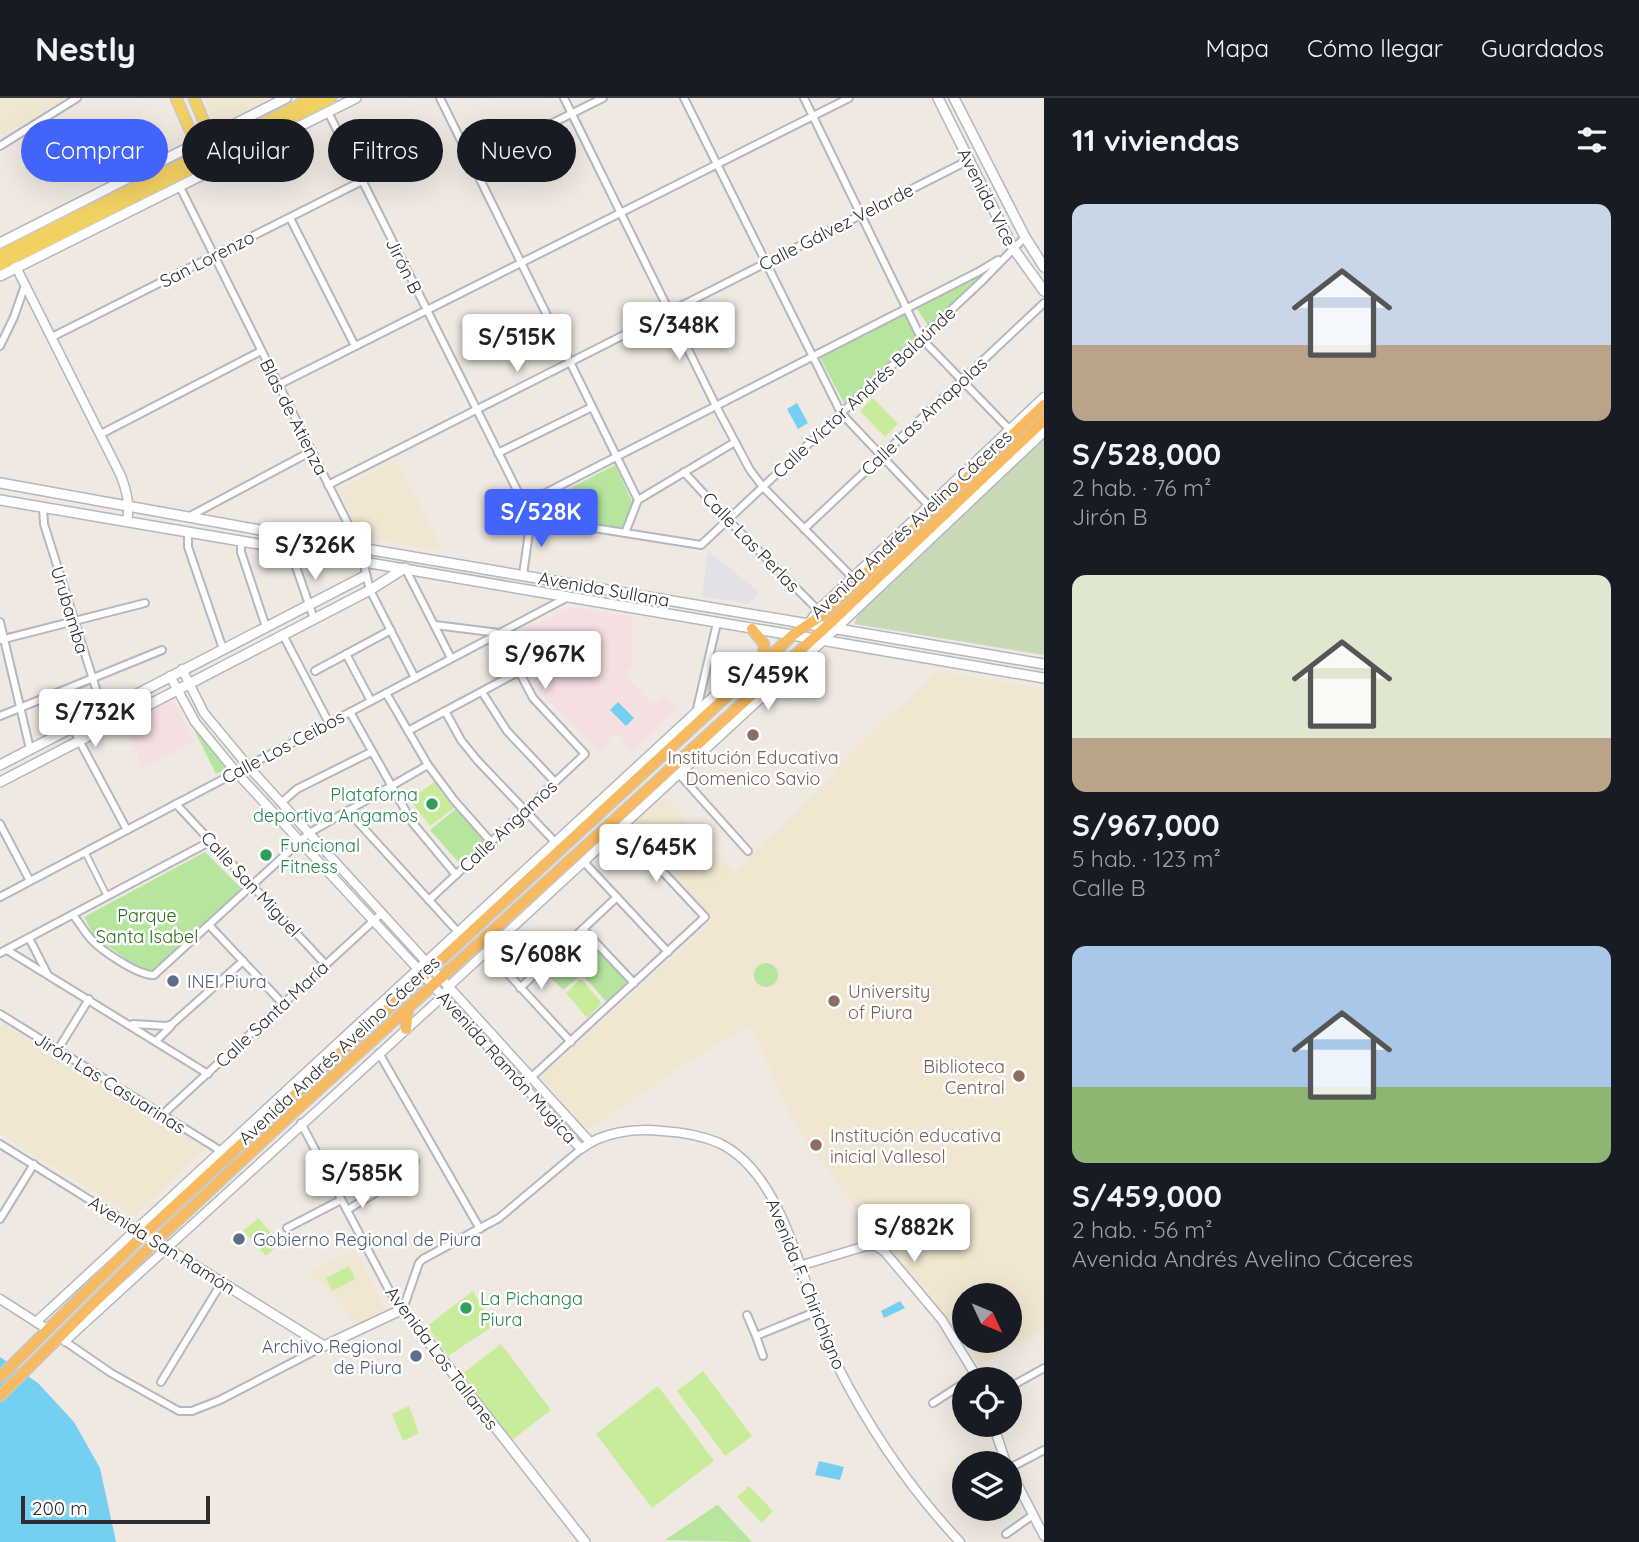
<!DOCTYPE html>
<html lang="es">
<head>
<meta charset="utf-8">
<style>
	:root { --surface:#171b24; --page:#20242c; --text:#f1f3f6; --muted:#9ea1a6; --line:#363941; --accent:#4264fb }
	body { margin:0; font-family:Quicksand,sans-serif; background:var(--page); color:var(--text); height:100vh; display:flex; flex-direction:column; font-size:26px; white-space:nowrap }
	* { box-sizing:border-box; margin:0 }
	p { font-size:23px; color:var(--muted) }
	.icon { flex:none; width:38px; height:38px; fill:none; stroke:currentColor; stroke-width:2; stroke-linecap:round; stroke-linejoin:round }
	.map { position:relative; flex:1; overflow:hidden }
	.sheet { display:flex; flex-direction:column; background:var(--surface); width:595px }
	.sheet>* { flex:none }
	.top-card { position:absolute; left:21px; top:21px; width:665px; height:63px; display:flex; gap:14px }
	.needle { width:46px; rotate:134deg }
	.fabs { position:absolute; left:952px; top:1185px; display:grid; gap:14px }
	.fabs a { display:grid; place-items:center; width:70px; height:70px; border-radius:50%; background:var(--surface); box-shadow:0 7px 28px #0002; font-size:35px }
	.scale { position:absolute; left:21px; bottom:18px; width:189px; box-sizing:border-box; padding-left:7px; border:4px solid #2e2e2e; border-top:0; font-size:19px; line-height:24px; white-space:nowrap; color:#2e2e2e; -webkit-text-stroke:5px #fff; paint-order:stroke }
	.price { position:absolute; translate:-50% -60px; padding:0 16px; border-radius:7px; background:#fff; color:#222; font-size:23px; line-height:46px; filter:drop-shadow(0 2px 4px #0008) }
	.price::after { content:''; position:absolute; left:50%; top:42px; width:21px; height:16px; margin-left:-10px; background:inherit; clip-path:polygon(0 0,100% 0,50% 100%) }
	.price.active { background:var(--accent); color:#fff }
	ul { padding:0; list-style:none }
	li { display:grid; align-content:center; gap:14px; height:371px; padding:0 28px }
	li span { display:grid; place-items:center; height:217px; border-radius:14px; color:#555 }
	li>.icon { margin-inline-start:auto }
	span .icon { width:126px; height:126px; fill:#fffc; stroke-width:1 }
	li b { font-size:30px }
	h2 { display:flex; justify-content:space-between; align-items:center; height:84px; padding:0 28px; font-size:30px }
	.chip { padding:0 24px; border-radius:32px; background:var(--surface); box-shadow:0 7px 28px #0002; font-size:24px; line-height:63px }
	.chip.active { background:var(--accent); color:#fff }
	header { display:flex; align-items:center; gap:42px; box-sizing:border-box; height:98px; padding:0 35px; background:var(--surface); border-bottom:2px solid var(--line) }
	header strong { font-size:33px }
	nav { display:flex; gap:38px; margin-inline-start:auto; font-size:24px }
	main { display:flex; flex:1; min-height:0 }
	.map>svg:first-child { display:block }
</style>
</head>
<body>
<header>
<strong>Nestly</strong>
<nav><a>Mapa</a><a>Cómo llegar</a><a>Guardados</a></nav>
</header>
<main>
<div class="map">
<svg width="1044" height="1444" viewBox="0 0 1044 1444">
	<rect width="100%" height="100%" fill="#efe9e1"/>
	<polygon fill="#e3e1e8" points="708,453 759,494 749,506 702,498"/>
	<g fill="#f0e6d1">
		<polygon points="0,0 65,0 2,37 0,34"/>
		<polygon points="205,0 270,0 219,26 214,24"/>
		<polygon points="397,362 443,453 360,439 338,392"/>
		<polygon points="937,573 1044,592 1044,1231 979,1267 965,1242 1010,1242 1010,1197 964,1197 964,1242 876,1138 793,1024 751,927 682,968 587,1032 540,979 713,823 698,803 629,730 664,698 735,775 749,761 748,759 836,676 833,672"/>
		<polygon points="3,926 206,1050 133,1118 0,1036 0,930"/>
		<polygon points="354,1151 386,1211 356,1227 336,1200 310,1175"/>
	</g>
	<g fill="#f5dfe0">
		<polygon points="571,509 633,519 632,568 624,577 653,607 663,598 676,611 631,654 616,633 599,654 544,598 515,537"/>
		<polygon points="169,603 175,605 194,643 144,670 123,626"/>
	</g>
	<g fill="#b6e59e">
		<polygon points="996,166 929,229 915,208"/>
		<polygon points="904,214 917,240 844,305 819,258"/>
		<polygon points="615,367 634,408 626,432 532,410"/>
		<polygon points="193,629 227,671 216,676"/>
		<polygon points="456,711 488,744 461,767 430,732"/>
		<polygon points="205,754 242,791 159,871 144,874 94,838 84,819"/>
		<polygon points="585,837 632,887 610,908 582,876 563,892 544,873"/>
		<circle cx="766" cy="877" r="12"/>
		<polygon points="718,1407 752,1444 665,1442 717,1407"/>
	</g>
	<polygon fill="#c8d9b8" points="1044,340 1044,557 854,526 859,515"/>
	<g fill="#c9ec9a">
		<polygon points="873,300 898,326 885,339 860,313"/>
		<polygon points="434,684 454,710 430,728 410,702"/>
		<polygon points="581,881 602,905 587,920 566,895"/>
		<polygon points="258,1120 280,1145 266,1158 243,1133"/>
		<polygon points="349,1168 355,1181 332,1193 326,1180"/>
		<polygon points="473,1193 493,1228 448,1258 427,1228"/>
		<polygon points="501,1246 551,1312 512,1342 462,1276"/>
		<polygon points="703,1273 752,1338 725,1358 677,1293"/>
		<polygon points="658,1288 714,1363 652,1410 596,1336"/>
		<polygon points="409,1308 419,1335 403,1343 392,1316"/>
		<polygon points="749,1388 773,1413 762,1425 737,1399"/>
	</g>
	<g fill="#75cff0">
		<polygon points="797,305 808,325 798,331 787,311"/>
		<polygon points="618,604 634,620 626,628 610,612"/>
		<polygon points="900,1203 905,1210 884,1220 881,1213"/>
		<polygon points="0,1259 38,1285 74,1324 100,1370 116,1444 0,1444"/>
		<polygon points="819,1363 844,1369 840,1382 815,1377"/>
	</g>
	<g fill="none" stroke-linecap="round" stroke-linejoin="round">
		<defs>
			<polyline id="pedestrian" points="85,754 107,798"/>
			<g id="minor">
				<polyline points="440,0 638,402"/>
				<polyline points="564,0 716,308 750,372 763,389 855,482"/>
				<polyline points="684,0 841,315 929,408"/>
				<polyline points="804,0 921,240 1010,332"/>
				<polyline points="328,14 531,420 523,477"/>
				<polyline points="0,48 77,0"/>
				<polyline points="472,65 603,0"/>
				<polyline points="179,87 360,450 370,492 415,580"/>
				<polyline points="290,120 355,248"/>
				<polyline points="52,239 362,83"/>
				<polyline points="0,248 14,219 25,187"/>
				<polyline points="278,287 849,0"/>
				<polyline points="101,336 261,253"/>
				<polyline points="498,355 592,309"/>
				<polyline points="684,374 728,422 818,512"/>
				<polyline points="328,387 969,62"/>
				<polyline points="638,402 735,344"/>
				<polyline points="524,406 978,174 998,162"/>
				<polyline points="43,409 44,426 103,613"/>
				<polyline points="190,418 312,353"/>
				<polyline points="531,420 701,447 983,182 1025,139"/>
				<polyline points="804,431 1044,205"/>
				<polyline points="188,434 188,449 223,551"/>
				<polyline points="625,435 638,402"/>
				<polyline points="241,442 241,454 266,529"/>
				<polyline points="294,451 294,463 314,521"/>
				<polyline points="405,470 451,560"/>
				<polyline points="0,524 30,651"/>
				<polyline points="283,537 329,625"/>
				<polyline points="0,542 145,505"/>
				<polyline points="346,556 371,603"/>
				<polyline points="315,573 391,532"/>
				<polyline points="482,594 507,633 555,684"/>
				<polyline points="386,595 428,667 454,702 491,744"/>
				<polyline points="445,613 461,642 477,662 556,745"/>
				<polyline points="350,614 412,724 456,777"/>
				<polyline points="696,615 717,525"/>
				<polyline points="0,618 162,552"/>
				<polyline points="72,629 127,732"/>
				<polyline points="408,633 518,574"/>
				<polyline points="679,676 748,753"/>
				<polyline points="281,705 297,691 371,654"/>
				<polyline points="176,706 326,867"/>
				<polyline points="348,713 458,834"/>
				<polyline points="0,726 30,783"/>
				<polyline points="584,764 668,854"/>
				<polyline points="0,799 566,500"/>
				<polyline points="429,802 585,656 533,600 499,535 435,527"/>
				<path d="M73 817C79 824 84 833 90 840 100 852 139 878 154 877L309 735 428 667"/>
				<polyline points="210,828 283,906"/>
				<polyline points="583,831 634,885"/>
				<polyline points="29,840 47,875"/>
				<polyline points="7,852 208,976"/>
				<polyline points="487,853 571,944"/>
				<polyline points="0,855 211,743"/>
				<polyline points="520,890 617,799"/>
				<polyline points="0,916 221,1053"/>
				<polyline points="133,926 166,928 172,926 243,863"/>
				<polyline points="156,943 171,928"/>
				<polyline points="57,953 89,901"/>
				<polyline points="379,955 480,1131"/>
				<polyline points="523,987 705,819 621,729"/>
				<polyline points="162,1017 382,815"/>
				<polyline points="301,1025 389,1192 403,1211 419,1165 423,1161 499,1120 581,1051"/>
				<polyline points="0,1046 138,1132"/>
				<polyline points="347,1112 387,1088 394,1077 415,1063"/>
				<polyline points="0,1121 34,1066"/>
				<polyline points="287,1130 341,1102"/>
				<polyline points="747,1217 756,1238"/>
				<polyline points="63,1242 111,1275 179,1313 192,1313 220,1302 324,1248"/>
				<polyline points="763,1258 756,1238 815,1214"/>
				<polyline points="161,1284 222,1184"/>
				<polyline points="1010,1289 1044,1270"/>
				<polyline points="933,1305 964,1285"/>
				<polyline points="1010,1370 1044,1352"/>
				<polyline points="1006,1436 1033,1417"/>
			</g>
			<g id="tertiary">
				<path d="M15 167 121 378C127 394 130 407 127 424"/>
				<polyline points="809,525 818,512 1044,299"/>
				<polyline points="182,571 204,615 248,668 590,1044"/>
				<path d="M170 578 195 624 236 674 418 871 581 1051C602 1034 635 1030 662 1033 681 1034 700 1037 719 1045 790 1079 803 1200 836 1265 869 1330 910 1391 960 1444"/>
				<polyline points="799,1168 866,1148 876,1148 884,1153 942,1222 978,1281"/>
				<polyline points="0,1201 47,1231"/>
				<polyline points="36,1224 695,615 740,575 753,575"/>
				<polyline points="65,1243 443,898 449,888 824,542 1044,334"/>
				<polyline points="993,1326 1006,1365"/>
				<polyline points="1010,1372 1044,1438"/>
			</g>
			<g id="secondary">
				<polyline points="938,0 1013,150 1044,193"/>
				<polyline points="954,0 1025,139 1044,169"/>
				<polyline points="0,145 286,0"/>
				<polyline points="0,178 356,0"/>
				<polyline points="0,385 360,450 1044,566"/>
				<polyline points="0,402 1044,580"/>
				<polyline points="0,667 365,478"/>
				<polyline points="0,684 370,492 405,470"/>
				<polyline points="144,1136 324,1248 403,1211 585,1444"/>
			</g>
			<g id="primary">
				<polyline points="176,0 208,74"/>
				<polyline points="194,0 222,67"/>
				<polyline points="216,49 313,0"/>
				<polyline points="220,56 331,0"/>
				<polyline points="0,157 156,79"/>
				<polyline points="0,167 160,86"/>
			</g>
			<g id="trunk">
				<polyline points="752,531 764,546 763,565"/>
				<polyline points="406,931 408,909"/>
				<polyline points="0,1279 144,1136 793,537 822,517 857,484 1044,307"/>
				<polyline points="0,1298 156,1143 295,1013 827,528 1044,322"/>
			</g>
		</defs>
		<use href="#pedestrian" stroke="#b4b7c1" stroke-width="8"/>
		<use href="#minor" stroke="#b4b7c1" stroke-width="10"/>
		<use href="#tertiary" stroke="#b4b7c1" stroke-width="11"/>
		<use href="#secondary" stroke="#b4b7c1" stroke-width="12"/>
		<use href="#primary" stroke="#c9c9c9" stroke-width="13"/>
		<use href="#trunk" stroke="#c9c9c9" stroke-width="13"/>
		<use href="#pedestrian" stroke="#fff" stroke-width="4.5"/>
		<use href="#minor" stroke="#fff" stroke-width="6"/>
		<use href="#tertiary" stroke="#fff" stroke-width="8"/>
		<use href="#secondary" stroke="#fff" stroke-width="9"/>
		<use href="#primary" stroke="#f2d163" stroke-width="10"/>
		<use href="#trunk" stroke="#f8ba60" stroke-width="10"/>
		<defs>
			<g id="primary-bridge">
				<polyline points="156,79 216,49"/>
				<polyline points="160,86 220,56"/>
			</g>
		</defs>
		<use href="#primary-bridge" stroke="#c9c9c9" stroke-width="13" stroke-linecap="butt"/>
		<use href="#primary-bridge" stroke="#f2d163" stroke-width="10"/>
	</g>
	<g fill="#8d6e63" stroke="#fff" stroke-width="2.5">
		<circle cx="753" cy="637" r="7"/>
		<circle cx="834" cy="903" r="7"/>
		<circle cx="1019" cy="978" r="7"/>
		<circle cx="816" cy="1047" r="7"/>
	</g>
	<g fill="#2e9e5b" stroke="#fff" stroke-width="2.5">
		<circle cx="432" cy="706" r="7"/>
		<circle cx="266" cy="757" r="7"/>
		<circle cx="466" cy="1210" r="7"/>
	</g>
	<g fill="#5c6f8a" stroke="#fff" stroke-width="2.5">
		<circle cx="173" cy="883" r="7"/>
		<circle cx="239" cy="1141" r="7"/>
		<circle cx="416" cy="1258" r="7"/>
	</g>
	<g text-anchor="middle" dominant-baseline="central" stroke-width="5" stroke-linejoin="round" paint-order="stroke">
		<g font-size="18" fill="#2e2e2e" stroke="#fff">
			<text transform="translate(987 99) rotate(63)">Avenida Vice</text>
			<text transform="translate(836 129) rotate(-27)">Calle Gálvez Velarde</text>
			<text transform="translate(207 161) rotate(-27)">San Lorenzo</text>
			<text transform="translate(404 168) rotate(64)">Jirón B</text>
			<text transform="translate(864 294) rotate(-43)">Calle Víctor Andrés Balaúnde</text>
			<text transform="translate(924 318) rotate(-43)">Calle Las Amapolas</text>
			<text transform="translate(294 319) rotate(63)">Blas de Atienza</text>
			<text transform="translate(911 426) rotate(-43)">Avenida Andrés Avelino Cáceres</text>
			<text transform="translate(751 444) rotate(46)">Calle Las Perlas</text>
			<text transform="translate(604 491) rotate(10)">Avenida Sullana</text>
			<text transform="translate(70 512) rotate(73)">Urubamba</text>
			<text transform="translate(283 649) rotate(-28)">Calle Los Ceibos</text>
			<text transform="translate(508 728) rotate(-43)">Calle Angamos</text>
			<text transform="translate(251 786) rotate(47)">Calle San Miguel</text>
			<text transform="translate(272 916) rotate(-43)">Calle Santa María</text>
			<text transform="translate(339 952) rotate(-43)">Avenida Andrés Avelino Cáceres</text>
			<text transform="translate(507 969) rotate(48)">Avenida Ramón Mugica</text>
			<text transform="translate(110 985) rotate(32)">Jirón Las Casuarinas</text>
			<text transform="translate(162 1147) rotate(32)">Avenida San Ramón</text>
			<text transform="translate(806 1186) rotate(68)">Avenida F. Chirichigno</text>
			<text transform="translate(442 1260) rotate(53)">Avenida Los Tallanes</text>
		</g>
		<g font-size="18" fill="#785e54" stroke="#fff" text-anchor="start">
			<text x="753" y="659" text-anchor="middle">Institución Educativa<tspan x="753" dy="21">Domenico Savio</tspan></text>
			<text x="848" y="893">University<tspan x="848" dy="21">of Piura</tspan></text>
			<text x="1005" y="968" text-anchor="end">Biblioteca<tspan x="1005" dy="21">Central</tspan></text>
			<text x="830" y="1037">Institución educativa<tspan x="830" dy="21">inicial Vallesol</tspan></text>
		</g>
		<g font-size="18" fill="#27864d" stroke="#fff" text-anchor="start">
			<text x="418" y="696" text-anchor="end">Plataforna<tspan x="418" dy="21">deportiva Angamos</tspan></text>
			<text x="280" y="747">Funcional<tspan x="280" dy="21">Fitness</tspan></text>
			<text x="480" y="1200">La Pichanga<tspan x="480" dy="21">Piura</tspan></text>
		</g>
		<g font-size="18" fill="#2c6e1b" stroke="#fff">
			<text x="147" y="817">Parque<tspan x="147" dy="21">Santa Isabel</tspan></text>
		</g>
		<g font-size="18" fill="#4e5e75" stroke="#fff" text-anchor="start">
			<text x="187" y="883">INEI Piura</text>
			<text x="253" y="1141">Gobierno Regional de Piura</text>
			<text x="402" y="1248" text-anchor="end">Archivo Regional<tspan x="402" dy="21">de Piura</tspan></text>
		</g>
	</g>
</svg>
<div class="fabs">
<a><svg class="needle" viewBox="-14 -14 28 28"><path d="M0-13l5 13h-10z" fill="#e53935"/><path d="M0 13l5-13h-10z" fill="#9ea1a6"/></svg></a>
<a><svg class="icon" aria-label="locate" viewBox="0 0 24 24"><circle cx="12" cy="12" r="6"/><path d="M12 2v4M12 18v4M2 12h4M18 12h4"/></svg></a>
<a><svg class="icon" aria-label="layers" viewBox="0 0 24 24"><path d="M12 4l9 5-9 5-9-5zM3 14l9 5 9-5"/></svg></a>
</div>
<div class="scale">200 m</div>
<b class="price" style="left:679px;top:264px">S/348K</b>
<b class="price" style="left:517px;top:276px">S/515K</b>
<b class="price active" style="left:541px;top:451px">S/528K</b>
<b class="price" style="left:315px;top:484px">S/326K</b>
<b class="price" style="left:545px;top:593px">S/967K</b>
<b class="price" style="left:768px;top:614px">S/459K</b>
<b class="price" style="left:95px;top:651px">S/732K</b>
<b class="price" style="left:656px;top:786px">S/645K</b>
<b class="price" style="left:541px;top:893px">S/608K</b>
<b class="price" style="left:362px;top:1112px">S/585K</b>
<b class="price" style="left:914px;top:1166px">S/882K</b>
<div class="top-card">
<a class="chip active">Comprar</a>
<a class="chip">Alquilar</a>
<a class="chip">Filtros</a>
<a class="chip">Nuevo</a>
</div>
</div>
<section class="sheet">
<h2>11 viviendas<svg class="icon" aria-label="filters" viewBox="0 0 24 24"><path d="M4 7h16M4 17h16"/><circle cx="9" cy="7" r="2"/><circle cx="15" cy="17" r="2"/></svg></h2>
<ul>
<li><span style="background:linear-gradient(#c9d6e8 65%,#b9a48a 0)"><svg class="icon" aria-label="home" viewBox="0 0 24 24"><path d="M3 11l9-7 9 7M6 9v11h12V9"/></svg></span><div><b>S/528,000</b><p>2 hab. · 76 m²</p><p>Jirón B</p></div></li>
<li><span style="background:linear-gradient(#dfe7d0 75%,#b9a48a 0)"><svg class="icon" aria-label="home" viewBox="0 0 24 24"><path d="M3 11l9-7 9 7M6 9v11h12V9"/></svg></span><div><b>S/967,000</b><p>5 hab. · 123 m²</p><p>Calle B</p></div></li>
<li><span style="background:linear-gradient(#a9c7e8 65%,#8fb573 0)"><svg class="icon" aria-label="home" viewBox="0 0 24 24"><path d="M3 11l9-7 9 7M6 9v11h12V9"/></svg></span><div><b>S/459,000</b><p>2 hab. · 56 m²</p><p>Avenida Andrés Avelino Cáceres</p></div></li>
</ul>
</section>
</main>
</body>
</html>
